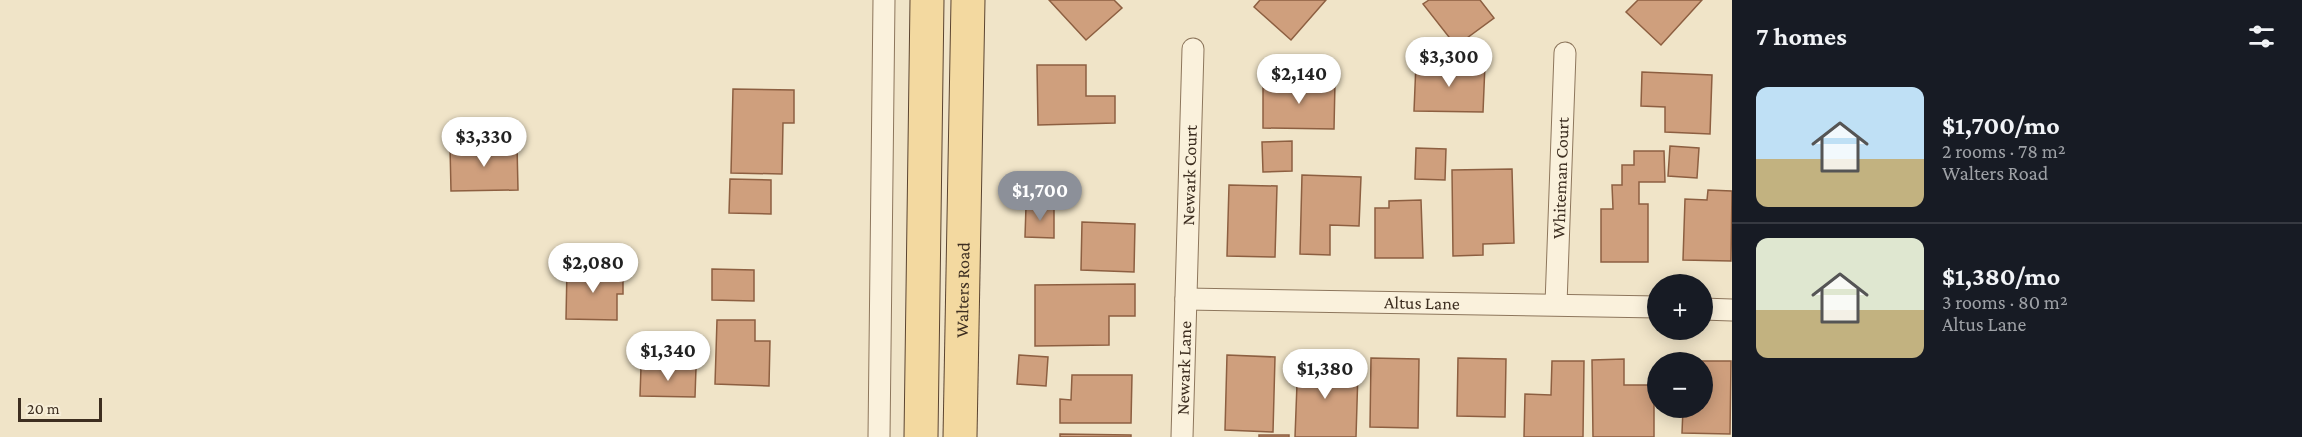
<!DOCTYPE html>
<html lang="en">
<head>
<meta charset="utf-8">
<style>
	:root { --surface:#171b24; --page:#242831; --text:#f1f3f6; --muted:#9ea1a6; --line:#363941; --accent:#8c9099 }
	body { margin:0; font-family:"Crimson Pro",serif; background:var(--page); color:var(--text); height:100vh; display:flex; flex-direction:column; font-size:22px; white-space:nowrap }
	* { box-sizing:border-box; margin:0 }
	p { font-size:20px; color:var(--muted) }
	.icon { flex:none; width:33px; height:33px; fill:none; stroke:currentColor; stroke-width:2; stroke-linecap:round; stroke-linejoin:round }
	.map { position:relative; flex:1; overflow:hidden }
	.side { display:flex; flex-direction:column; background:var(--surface); width:570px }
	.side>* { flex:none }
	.controls { position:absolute; left:1647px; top:274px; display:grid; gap:12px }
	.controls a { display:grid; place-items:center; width:66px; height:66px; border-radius:50%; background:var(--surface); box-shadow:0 3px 15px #0003; font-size:30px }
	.scale { position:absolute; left:18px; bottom:15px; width:84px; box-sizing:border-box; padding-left:6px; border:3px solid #3d2e20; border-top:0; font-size:16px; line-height:21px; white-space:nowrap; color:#3d2e20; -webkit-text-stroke:4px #f7eed8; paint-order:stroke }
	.price { position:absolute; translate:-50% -51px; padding:0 14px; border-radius:21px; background:#fff; color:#222; font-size:20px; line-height:39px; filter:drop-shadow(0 2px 3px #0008) }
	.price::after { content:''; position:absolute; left:50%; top:36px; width:18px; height:14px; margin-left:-9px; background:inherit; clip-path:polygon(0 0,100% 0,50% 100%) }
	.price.on { background:var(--accent); color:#fff }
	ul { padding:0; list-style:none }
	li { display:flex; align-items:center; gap:18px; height:150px; padding:0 24px }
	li+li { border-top:2px solid var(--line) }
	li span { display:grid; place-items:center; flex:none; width:168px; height:120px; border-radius:12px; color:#555 }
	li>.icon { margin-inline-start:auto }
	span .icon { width:72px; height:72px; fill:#fffc; stroke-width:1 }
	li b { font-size:26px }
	h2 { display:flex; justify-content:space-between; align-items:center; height:72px; padding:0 24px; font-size:26px }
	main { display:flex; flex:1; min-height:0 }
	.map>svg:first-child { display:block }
</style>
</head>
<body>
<main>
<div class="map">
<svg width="1732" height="437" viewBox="0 0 1732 437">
	<rect width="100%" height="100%" fill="#f0e4c8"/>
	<g fill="#cf9f7d" stroke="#8d5f41" stroke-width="1.5">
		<polygon points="1049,0 1114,0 1122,8 1086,40"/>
		<polygon points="1260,0 1326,0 1291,40 1254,7"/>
		<polygon points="1429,0 1480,0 1494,18 1456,46 1423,4"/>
		<polygon points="1638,0 1702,0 1661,45 1626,12"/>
		<polygon points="1416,63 1485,64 1483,112 1414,111"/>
		<polygon points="1037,65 1086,65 1086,96 1115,96 1115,123 1038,125"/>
		<polygon points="1642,72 1712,75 1710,134 1665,132 1665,107 1641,106"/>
		<polygon points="1263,81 1335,82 1334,129 1263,128"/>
		<polygon points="733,89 794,90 794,123 783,123 782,174 731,173"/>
		<polygon points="1292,141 1292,171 1263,172 1262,142"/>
		<polygon points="517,145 518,190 451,191 450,146"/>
		<polygon points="1670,146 1699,148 1697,178 1668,176"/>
		<polygon points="1416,148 1446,149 1445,180 1415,179"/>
		<polygon points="1634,151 1664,151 1665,182 1639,182 1639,204 1648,204 1648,262 1601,262 1601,209 1613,209 1612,185 1622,185 1622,165 1634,165"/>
		<polygon points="1512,169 1514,243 1483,244 1483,255 1453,256 1452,170"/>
		<polygon points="1302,175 1361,177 1359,226 1330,225 1330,255 1300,254"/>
		<polygon points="730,179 771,180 771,214 729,213"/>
		<polygon points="1229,185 1277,186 1275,257 1227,256"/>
		<polygon points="1708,190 1732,191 1731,261 1683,260 1685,199 1707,200"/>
		<polygon points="1421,200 1423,258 1375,258 1375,208 1389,208 1389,201"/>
		<polygon points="1026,206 1054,207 1054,238 1025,237"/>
		<polygon points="1082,222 1135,224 1134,272 1081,270"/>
		<polygon points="567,268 623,270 623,294 617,294 617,320 566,319"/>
		<polygon points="712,269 754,270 754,301 712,300"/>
		<polygon points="1135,284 1135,316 1109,316 1109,345 1035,346 1035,285"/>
		<polygon points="717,320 755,320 755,341 770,341 769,386 715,384"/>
		<polygon points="1019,355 1048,357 1046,386 1017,384"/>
		<polygon points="1227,355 1275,357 1273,432 1225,430"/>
		<polygon points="1298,357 1329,358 1328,370 1358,371 1356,437 1295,437"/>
		<polygon points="1371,358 1419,359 1418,428 1370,427"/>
		<polygon points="1458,358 1506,359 1505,417 1457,416"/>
		<polygon points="1624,359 1624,385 1654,385 1654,437 1593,437 1592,360"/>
		<polygon points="1552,361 1584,361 1583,437 1524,437 1525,394 1551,395"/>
		<polygon points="1684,361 1731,361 1730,434 1682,433 1683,408 1702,408 1702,363 1684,363"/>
		<polygon points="641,367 696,368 695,397 640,396"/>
		<polygon points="1072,375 1132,375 1131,423 1060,423 1060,399 1071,400"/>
		<polygon points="1060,434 1131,435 1131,437 1060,437"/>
		<rect x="1259" y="435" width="30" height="2"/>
	</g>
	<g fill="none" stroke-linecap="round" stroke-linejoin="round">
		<defs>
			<g id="street">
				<path id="s1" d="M1186 299 1658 307"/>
				<path id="s2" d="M1556 304 1565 53"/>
				<polyline points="1702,309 1732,310"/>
				<polyline points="879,437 884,0"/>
				<path id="s3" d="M1182 437 1193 49"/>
			</g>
			<g id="primary">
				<polyline points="921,437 927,0"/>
				<path id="s4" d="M960 437 968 0"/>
			</g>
		</defs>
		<use href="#street" stroke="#8d765c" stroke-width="23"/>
		<use href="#primary" stroke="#5b4430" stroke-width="35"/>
		<use href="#street" stroke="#faf1dc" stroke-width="21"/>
		<use href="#primary" stroke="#f3d9a0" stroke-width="33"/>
	</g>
	<g text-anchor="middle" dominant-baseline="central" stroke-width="5" stroke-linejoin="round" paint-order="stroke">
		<g font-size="18" fill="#3d2e20" stroke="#f7eed8">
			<text stroke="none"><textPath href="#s3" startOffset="262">Newark Court</textPath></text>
			<text stroke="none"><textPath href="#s2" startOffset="126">Whiteman Court</textPath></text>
			<text stroke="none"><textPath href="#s4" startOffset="147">Walters Road</textPath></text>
			<text stroke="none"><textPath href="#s1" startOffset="236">Altus Lane</textPath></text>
			<text stroke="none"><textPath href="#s3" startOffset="69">Newark Lane</textPath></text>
		</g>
	</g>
</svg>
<div class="controls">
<a>+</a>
<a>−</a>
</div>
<div class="scale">20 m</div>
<b class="price" style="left:1449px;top:88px">$3,300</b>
<b class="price" style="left:1299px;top:105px">$2,140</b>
<b class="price" style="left:484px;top:168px">$3,330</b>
<b class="price on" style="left:1040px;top:222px">$1,700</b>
<b class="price" style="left:593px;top:294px">$2,080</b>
<b class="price" style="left:668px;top:382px">$1,340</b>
<b class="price" style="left:1325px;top:400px">$1,380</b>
</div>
<section class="side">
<h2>7 homes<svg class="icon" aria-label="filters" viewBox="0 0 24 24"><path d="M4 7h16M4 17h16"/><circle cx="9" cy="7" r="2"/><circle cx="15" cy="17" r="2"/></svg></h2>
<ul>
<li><span style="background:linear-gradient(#bfe0f5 60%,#c2b280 0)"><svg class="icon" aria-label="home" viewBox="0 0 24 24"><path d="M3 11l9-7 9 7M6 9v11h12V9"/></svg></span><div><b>$1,700/mo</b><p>2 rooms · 78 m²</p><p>Walters Road</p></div></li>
<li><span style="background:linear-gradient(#dfe7d0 60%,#c2b280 0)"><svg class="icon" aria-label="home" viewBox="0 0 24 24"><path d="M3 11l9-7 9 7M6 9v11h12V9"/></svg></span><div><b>$1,380/mo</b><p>3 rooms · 80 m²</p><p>Altus Lane</p></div></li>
</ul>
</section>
</main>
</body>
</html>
